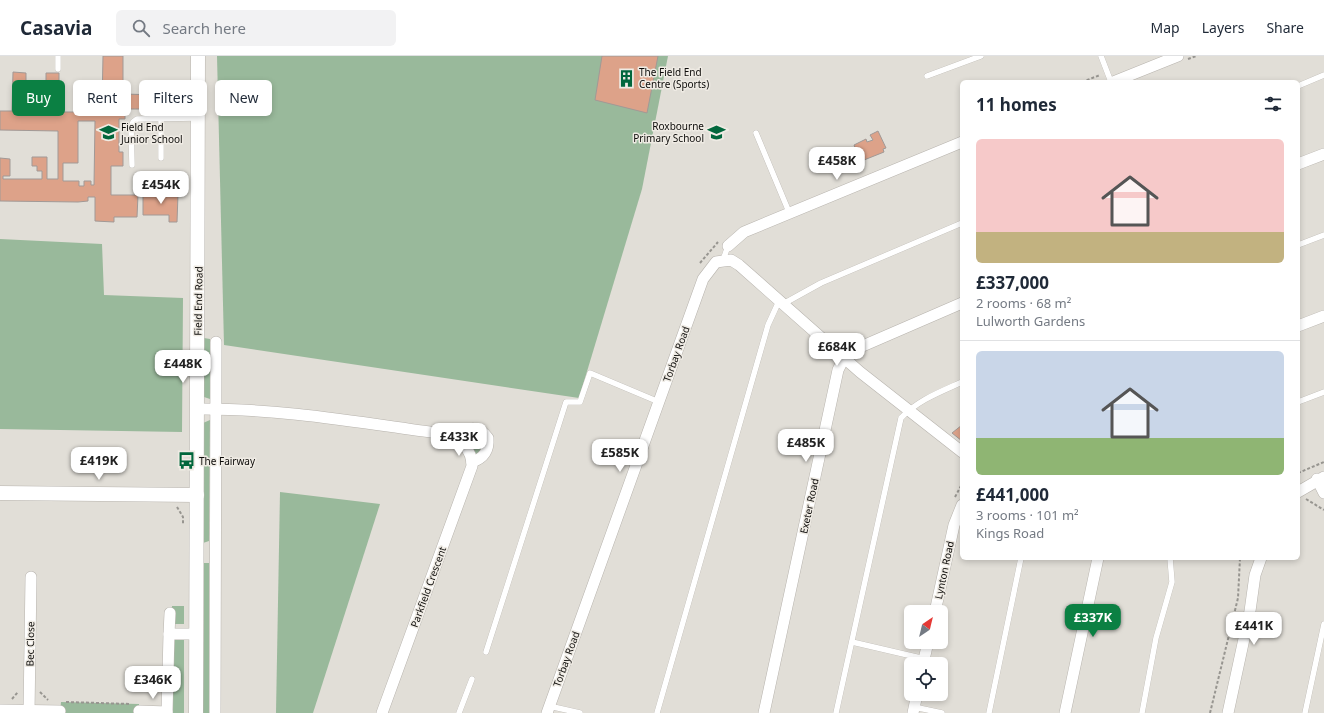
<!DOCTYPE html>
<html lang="en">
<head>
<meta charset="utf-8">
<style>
	:root { --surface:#fff; --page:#f2f2f3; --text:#1f2937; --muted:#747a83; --line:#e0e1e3; --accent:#0b8043 }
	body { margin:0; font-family:"Noto Sans",sans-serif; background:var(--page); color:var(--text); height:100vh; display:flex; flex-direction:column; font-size:15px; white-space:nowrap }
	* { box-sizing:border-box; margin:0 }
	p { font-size:13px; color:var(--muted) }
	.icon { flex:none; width:22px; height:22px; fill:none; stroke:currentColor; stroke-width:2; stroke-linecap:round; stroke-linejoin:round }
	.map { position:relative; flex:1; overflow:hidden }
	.side { position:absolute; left:960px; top:24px; width:340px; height:480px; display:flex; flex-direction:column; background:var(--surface); border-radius:6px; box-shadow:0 2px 6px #0003 }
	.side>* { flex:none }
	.banner { position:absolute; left:12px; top:24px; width:380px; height:36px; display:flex; gap:8px }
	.needle { width:26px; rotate:35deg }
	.tools { position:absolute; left:904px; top:549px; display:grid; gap:8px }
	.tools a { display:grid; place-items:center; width:44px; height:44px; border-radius:6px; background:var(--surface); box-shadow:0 2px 6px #0003; font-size:20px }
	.price { position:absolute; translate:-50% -34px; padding:0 9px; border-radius:8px; background:#fff; color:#222; font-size:13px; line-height:26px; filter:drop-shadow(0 1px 2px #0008) }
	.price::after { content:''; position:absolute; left:50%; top:24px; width:12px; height:9px; margin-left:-6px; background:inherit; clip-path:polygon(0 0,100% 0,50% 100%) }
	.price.current { background:var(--accent); color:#fff }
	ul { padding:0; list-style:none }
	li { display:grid; align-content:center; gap:8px; height:212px; padding:0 16px }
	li+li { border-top:1px solid var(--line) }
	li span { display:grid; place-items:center; height:124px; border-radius:6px; color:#555 }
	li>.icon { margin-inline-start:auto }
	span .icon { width:72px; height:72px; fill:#fffc; stroke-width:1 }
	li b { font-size:17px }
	h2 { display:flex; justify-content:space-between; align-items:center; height:48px; padding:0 16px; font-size:17px }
	.pill { padding:0 14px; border-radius:6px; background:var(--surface); box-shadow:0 2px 6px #0003; font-size:14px; line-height:36px }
	.pill.current { background:var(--accent); color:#fff }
	header { display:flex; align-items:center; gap:24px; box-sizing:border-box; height:56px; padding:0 20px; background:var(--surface); border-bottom:1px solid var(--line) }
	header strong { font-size:19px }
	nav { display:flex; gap:22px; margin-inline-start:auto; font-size:14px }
	.search { width:280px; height:36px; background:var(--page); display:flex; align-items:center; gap:10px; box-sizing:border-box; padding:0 14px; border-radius:6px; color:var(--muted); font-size:15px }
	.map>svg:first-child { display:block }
</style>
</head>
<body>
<header>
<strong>Casavia</strong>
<div class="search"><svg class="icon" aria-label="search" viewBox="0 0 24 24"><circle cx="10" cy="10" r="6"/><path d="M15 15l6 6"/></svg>Search here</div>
<nav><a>Map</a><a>Layers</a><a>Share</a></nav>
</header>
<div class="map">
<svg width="1324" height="657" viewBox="0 0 1324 657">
	<rect width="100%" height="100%" fill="#e1ded7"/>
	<g fill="#99b99b">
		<polygon points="217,0 668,0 642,133 579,342 224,289"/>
		<polygon points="0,183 102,188 104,239 183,242 182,376 0,373"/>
		<polygon points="204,282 210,283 210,343 204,341"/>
		<polygon points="210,364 209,485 203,487 203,367"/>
		<polygon points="467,377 482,380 484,392 477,400 471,388 462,380"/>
		<polygon points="280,436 380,448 313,657 276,657"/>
		<polygon points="204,507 209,507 209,657 203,657"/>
		<rect x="172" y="550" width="12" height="18"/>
		<polygon points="169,578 184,578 184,657 167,657"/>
		<polygon points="61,646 139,648 139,657 60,657"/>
	</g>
	<g fill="#dda289" stroke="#a19996" fill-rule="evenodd">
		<path d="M103 0H123V38L159 39V53H125V63H119V96H123V110H111V139H138L137 161H114V166L95 165V141H88V145L78 146 0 145V102L10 103V120H3V123H42V115H37V110H32V101H47V123H58V75L0 74V55H12L13 16 26 17V56H46V17H59V56H76V49H102ZM78 65H95L94 129H91V125H84V130H79V125H63V107H78Z"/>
		<polygon points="602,0 658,0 647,57 595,44"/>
		<polygon points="878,75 886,92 883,93 884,96 864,104 864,102 860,104 854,89 866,83 867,86 873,84 870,79"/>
		<polygon points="143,137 178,138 177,166 169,166 169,159 143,159"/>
		<polygon points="962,369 962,385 952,377"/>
	</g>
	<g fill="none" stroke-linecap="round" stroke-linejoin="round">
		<defs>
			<g id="service">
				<polyline points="1101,0 1111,26"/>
				<polyline points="58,13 58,0"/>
				<polyline points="927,20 981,0"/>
				<polyline points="1298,30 1324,19"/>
				<polyline points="756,77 789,156"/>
				<polyline points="161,102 161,64"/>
				<polyline points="132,109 131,71 133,66 137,63 197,62"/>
				<polyline points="1298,189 1324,179"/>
				<polyline points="723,204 728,190"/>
				<polyline points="783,248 821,227 962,167"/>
				<polyline points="1298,346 1324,336"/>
				<polyline points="852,586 925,603"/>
				<polyline points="486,596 566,346 580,346 590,317 659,346"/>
				<polyline points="549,650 580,657"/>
				<polyline points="914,651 942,657"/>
				<polyline points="459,657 472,623"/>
				<polyline points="657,657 768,269 779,245"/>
				<path d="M836 657 901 362C918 344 940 336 962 326"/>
				<polyline points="989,657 1021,502"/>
				<polyline points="1142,657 1156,582 1172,526 1170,502"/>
				<polyline points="1305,657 1324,568"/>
			</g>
			<g id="minor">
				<polyline points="1113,26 1178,0"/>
				<polyline points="1298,108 1324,98"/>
				<polyline points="728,190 744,176 962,86"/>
				<polyline points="1298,270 1324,260"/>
				<path d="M196 353C280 352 362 367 444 378 460 382 472 393 472 410L382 657"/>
				<path d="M455 381C467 371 478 369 488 382 489 395 484 402 472 406"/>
				<polyline points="1317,423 1324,437"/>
				<polyline points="1298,436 1324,421"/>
				<polyline points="935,556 954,469 962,449"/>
				<polyline points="169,578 170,557"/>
				<polyline points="923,608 928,586"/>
				<polyline points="0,654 60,655"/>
				<polyline points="139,655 167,656"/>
				<polyline points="29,657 31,521"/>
				<polyline points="167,657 169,578 196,578"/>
				<polyline points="215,657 216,286"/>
				<polyline points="547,657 703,223 716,206 731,204 739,209 860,316 962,396"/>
				<polyline points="764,657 838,314 844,302 858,292 962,247"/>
				<polyline points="913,657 917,638"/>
				<polyline points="1065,657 1098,502"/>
				<polyline points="1228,657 1250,555 1255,519 1261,502"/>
			</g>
			<g id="tertiary">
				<polyline points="0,437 197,439"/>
				<polyline points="196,657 198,0"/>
			</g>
		</defs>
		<use href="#service" stroke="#b7b3ad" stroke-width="6"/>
		<use href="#minor" stroke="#b7b3ad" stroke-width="12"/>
		<use href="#tertiary" stroke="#b7b3ad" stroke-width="15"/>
		<g stroke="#979590" stroke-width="2" stroke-dasharray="3 2" stroke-linecap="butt">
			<polyline points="1188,3 1196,0"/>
			<polyline points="1082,26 1100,19"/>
			<polyline points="700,207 718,186"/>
			<polyline points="1298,417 1324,406"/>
			<polyline points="955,441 962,428"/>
			<polyline points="1306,443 1324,454"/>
			<polyline points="177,451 183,461 183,469"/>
			<polyline points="908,632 911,617"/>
			<polyline points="40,636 48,644"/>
			<polyline points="12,643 18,636"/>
			<polyline points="66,646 131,648"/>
			<polyline points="1210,657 1238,542 1240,502"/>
		</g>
		<use href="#service" stroke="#fff" stroke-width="5.5"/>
		<use href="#minor" stroke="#fff" stroke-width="11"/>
		<use href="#tertiary" stroke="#fff" stroke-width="14"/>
	</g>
	<defs>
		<symbol id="building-bare" viewBox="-9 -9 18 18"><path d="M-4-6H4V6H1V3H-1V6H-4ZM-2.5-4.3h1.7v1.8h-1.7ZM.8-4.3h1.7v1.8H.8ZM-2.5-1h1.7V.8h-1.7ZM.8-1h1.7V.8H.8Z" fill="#01673c" stroke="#efebe4" stroke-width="2.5" paint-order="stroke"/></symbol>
		<symbol id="school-bare" viewBox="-9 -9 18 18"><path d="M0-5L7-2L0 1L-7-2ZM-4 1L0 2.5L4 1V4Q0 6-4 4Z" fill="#01673c" stroke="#efebe4" stroke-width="2.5" paint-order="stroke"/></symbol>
		<symbol id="bus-bare" viewBox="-9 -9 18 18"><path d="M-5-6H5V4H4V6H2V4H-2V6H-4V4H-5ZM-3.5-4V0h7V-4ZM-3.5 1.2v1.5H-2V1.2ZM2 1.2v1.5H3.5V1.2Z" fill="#01673c" stroke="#efebe4" stroke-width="2.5" paint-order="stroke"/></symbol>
	</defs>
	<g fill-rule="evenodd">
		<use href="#building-bare" x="614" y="10" width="25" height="25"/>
		<use href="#school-bare" x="704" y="64" width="25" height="25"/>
		<use href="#school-bare" x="96" y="64" width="25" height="25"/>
		<use href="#bus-bare" x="174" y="392" width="25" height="25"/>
	</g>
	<g text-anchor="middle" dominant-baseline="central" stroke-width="3" stroke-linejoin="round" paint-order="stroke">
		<g font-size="10" fill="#0c0b09" stroke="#efebe4" text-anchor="start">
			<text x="639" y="16">The Field End<tspan x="639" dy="12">Centre (Sports)</tspan></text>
			<text x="704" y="70" text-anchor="end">Roxbourne<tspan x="704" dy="12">Primary School</tspan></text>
			<text x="121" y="71">Field End<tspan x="121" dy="12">Junior School</tspan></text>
			<text x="199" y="405">The Fairway</text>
		</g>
		<g font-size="10" fill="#0c0b09" stroke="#efebe4">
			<text transform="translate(198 245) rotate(-89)">Field End Road</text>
			<text transform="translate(676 298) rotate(-70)">Torbay Road</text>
			<text transform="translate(809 450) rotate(-78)">Exeter Road</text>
			<text transform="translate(944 514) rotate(-78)">Lynton Road</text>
			<text transform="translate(428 531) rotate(-70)">Parkfield Crescent</text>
			<text transform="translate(30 588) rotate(-89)">Bec Close</text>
			<text transform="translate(566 603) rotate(-70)">Torbay Road</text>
		</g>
	</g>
</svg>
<div class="tools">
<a><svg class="needle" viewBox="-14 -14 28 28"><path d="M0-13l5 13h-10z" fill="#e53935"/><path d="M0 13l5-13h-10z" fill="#747a83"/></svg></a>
<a><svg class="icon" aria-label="locate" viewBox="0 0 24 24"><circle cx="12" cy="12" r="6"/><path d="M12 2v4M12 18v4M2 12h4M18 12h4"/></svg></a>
</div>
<b class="price" style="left:837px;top:125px">£458K</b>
<b class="price" style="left:161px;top:149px">£454K</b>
<b class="price" style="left:837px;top:311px">£684K</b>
<b class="price" style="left:183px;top:328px">£448K</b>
<b class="price" style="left:459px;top:401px">£433K</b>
<b class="price" style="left:806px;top:407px">£485K</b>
<b class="price" style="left:620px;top:417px">£585K</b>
<b class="price" style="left:99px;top:425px">£419K</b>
<b class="price current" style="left:1093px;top:582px">£337K</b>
<b class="price" style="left:1254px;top:590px">£441K</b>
<b class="price" style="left:153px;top:644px">£346K</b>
<div class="banner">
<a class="pill current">Buy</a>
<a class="pill">Rent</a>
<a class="pill">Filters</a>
<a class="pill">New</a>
</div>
<section class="side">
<h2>11 homes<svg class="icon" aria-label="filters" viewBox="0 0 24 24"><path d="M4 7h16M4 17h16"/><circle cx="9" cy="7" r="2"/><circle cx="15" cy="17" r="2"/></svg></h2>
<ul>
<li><span style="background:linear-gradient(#f6c9c9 75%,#c2b280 0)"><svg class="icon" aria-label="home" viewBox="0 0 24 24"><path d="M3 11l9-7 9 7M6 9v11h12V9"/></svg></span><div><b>£337,000</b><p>2 rooms · 68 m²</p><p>Lulworth Gardens</p></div></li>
<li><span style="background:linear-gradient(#c9d6e8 70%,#8fb573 0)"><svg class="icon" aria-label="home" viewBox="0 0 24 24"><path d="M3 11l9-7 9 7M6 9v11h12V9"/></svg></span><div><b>£441,000</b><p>3 rooms · 101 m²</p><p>Kings Road</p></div></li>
</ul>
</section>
</div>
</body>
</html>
